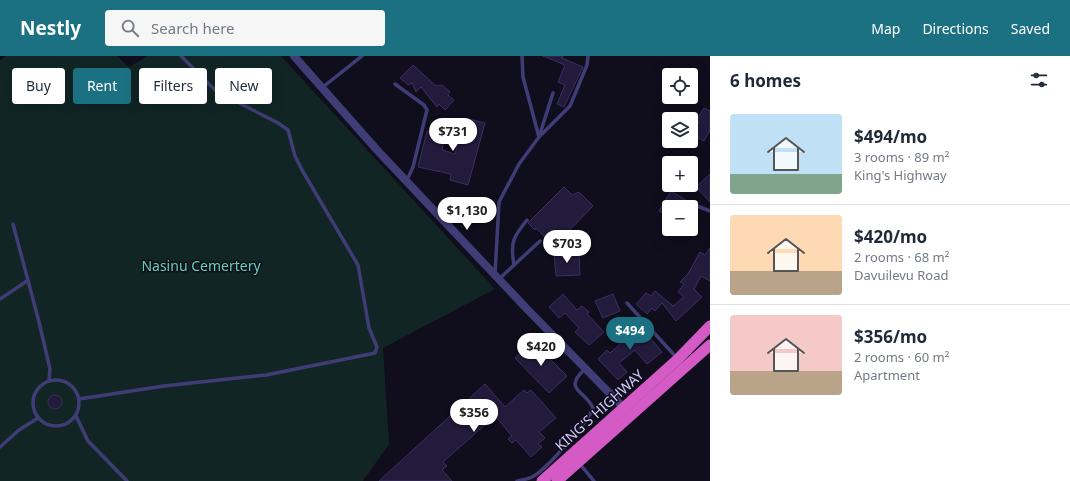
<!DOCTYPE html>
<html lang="en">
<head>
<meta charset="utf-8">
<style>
	:root { --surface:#fff; --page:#f6f6f7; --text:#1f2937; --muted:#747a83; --line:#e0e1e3; --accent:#1b7082 }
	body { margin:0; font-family:"Noto Sans",sans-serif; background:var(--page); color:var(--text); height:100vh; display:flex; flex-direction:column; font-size:15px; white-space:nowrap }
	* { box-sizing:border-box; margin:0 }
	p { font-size:13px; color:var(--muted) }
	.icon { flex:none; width:22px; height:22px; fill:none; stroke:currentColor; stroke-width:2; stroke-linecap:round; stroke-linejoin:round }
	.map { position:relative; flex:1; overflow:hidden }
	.sheet { display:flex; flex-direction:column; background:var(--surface); width:360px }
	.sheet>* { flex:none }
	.top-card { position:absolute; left:12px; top:12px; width:380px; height:36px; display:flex; gap:8px }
	.tools { position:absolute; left:662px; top:12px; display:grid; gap:8px }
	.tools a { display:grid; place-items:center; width:36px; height:36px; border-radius:4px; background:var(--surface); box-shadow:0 4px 16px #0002; font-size:20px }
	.price { position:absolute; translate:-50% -34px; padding:0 9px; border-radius:14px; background:#fff; color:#222; font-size:13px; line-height:26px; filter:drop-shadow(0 1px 2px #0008) }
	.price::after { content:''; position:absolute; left:50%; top:24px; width:12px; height:9px; margin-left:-6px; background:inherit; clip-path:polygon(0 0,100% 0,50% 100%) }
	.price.selected { background:var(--accent); color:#fff }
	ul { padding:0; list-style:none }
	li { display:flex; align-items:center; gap:12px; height:100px; padding:0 20px }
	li+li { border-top:1px solid var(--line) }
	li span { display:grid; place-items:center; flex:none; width:112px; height:80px; border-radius:4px; color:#555 }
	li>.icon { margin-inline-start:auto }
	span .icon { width:48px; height:48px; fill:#fffc; stroke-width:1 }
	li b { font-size:17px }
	h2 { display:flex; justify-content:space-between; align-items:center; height:48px; padding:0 20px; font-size:17px }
	.chip { padding:0 14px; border-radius:4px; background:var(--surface); box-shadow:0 4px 16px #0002; font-size:14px; line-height:36px }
	.chip.selected { background:var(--accent); color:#fff }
	header { display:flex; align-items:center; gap:24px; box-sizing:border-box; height:56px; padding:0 20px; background:var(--accent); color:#fff }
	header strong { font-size:19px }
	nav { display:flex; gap:22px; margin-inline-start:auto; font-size:14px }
	.search { width:280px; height:36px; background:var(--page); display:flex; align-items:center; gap:10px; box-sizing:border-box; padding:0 14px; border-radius:4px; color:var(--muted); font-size:15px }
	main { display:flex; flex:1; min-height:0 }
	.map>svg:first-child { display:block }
</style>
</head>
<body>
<header>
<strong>Nestly</strong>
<div class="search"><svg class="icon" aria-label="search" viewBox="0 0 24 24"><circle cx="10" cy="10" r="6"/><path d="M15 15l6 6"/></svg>Search here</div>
<nav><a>Map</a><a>Directions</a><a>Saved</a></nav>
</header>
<main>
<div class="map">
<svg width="710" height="425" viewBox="0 0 710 425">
	<rect width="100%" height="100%" fill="#100d1c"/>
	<polygon fill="#112525" points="6,0 117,0 129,11 147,0 281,0 495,233 383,292 389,388 363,425 0,425 0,4"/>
	<g fill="#221b3b" stroke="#3b3064">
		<polygon points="543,0 563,0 562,2 583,11 564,51 557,48 565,29 558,26 565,9"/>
		<polygon points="413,9 436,30 442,29 450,36 448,39 454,44 445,54 439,48 437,51 421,31 416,36 412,27 408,29 400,22"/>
		<polygon points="704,52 710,55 710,74 704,85 692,79 699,66 696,65"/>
		<polygon points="465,62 485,67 468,129 450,124 451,118 418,111 427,75 445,79 442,94 455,98 459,83 457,81 459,71 463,72"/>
		<polygon points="710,118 710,146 696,131"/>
		<polygon points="564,131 572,139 579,136 593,150 554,190 536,172 535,174 528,167"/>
		<polygon points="671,135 687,145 684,151 669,151 669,160 659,155"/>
		<polygon points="710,192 710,225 701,220 694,233 702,241 676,265 662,247 655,255 652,252 647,258 636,248 646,237 651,240 655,235 673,250 684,241 678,236 684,228 680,226 688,218 700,196 705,199"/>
		<polygon points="579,197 580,219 556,220 554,198"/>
		<polygon points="563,238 577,254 582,250 589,256 587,258 604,276 589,289 575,276 579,272 565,257 559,262 549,251"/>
		<polygon points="613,238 620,255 603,262 595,245"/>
		<polygon points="637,266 662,296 647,308 635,294 619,307 627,316 618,324 598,303 607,294 610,297 626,283 622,279"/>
		<polygon points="533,286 567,320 549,337 515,302"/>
		<polygon points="485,328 505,351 524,334 527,337 531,334 556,362 539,376 545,382 538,388 542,391 531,401 516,384 512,387 508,383 512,380 495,360 443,406 447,410 442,414 452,425 379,425"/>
		<circle cx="55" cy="346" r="7"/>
	</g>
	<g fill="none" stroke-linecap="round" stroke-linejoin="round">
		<g stroke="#403d76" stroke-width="3.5">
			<polyline points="522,0 523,21 539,81 570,50 587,9 588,0"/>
			<polyline points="395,28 424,49 427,54 413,111 407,124"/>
			<polyline points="323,31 362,0"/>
			<polyline points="692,148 710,155"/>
			<polyline points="13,168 39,266 50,313 49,324"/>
			<path d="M514 209C510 187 513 181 527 164"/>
			<polyline points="495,218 499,146 519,108 539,81 553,37"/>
			<polyline points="499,223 540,185"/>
			<polyline points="0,243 27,225"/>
			<polyline points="627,247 676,301"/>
			<circle cx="56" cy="347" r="23"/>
			<polyline points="79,343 164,330 266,319 375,297 377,291 369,272 358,209 302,114 295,100 288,74 278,67 216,35 181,0"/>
			<polyline points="76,360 88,385 127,425"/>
			<polyline points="0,391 19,374 38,362"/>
			<polyline points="579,407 594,425"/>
			<path d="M517 425C522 424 528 423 532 421 545 415 589 365 593 352 585 334 562 334 585 313"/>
		</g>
		<polyline stroke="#403d76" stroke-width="8" points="294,0 377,94 526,252 626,354"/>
		<g stroke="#d45ac6" stroke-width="11">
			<polyline points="542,425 678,303 710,270"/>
			<polyline points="557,425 710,289"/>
		</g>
	</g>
	<g text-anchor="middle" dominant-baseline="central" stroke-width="3" stroke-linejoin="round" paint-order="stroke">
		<g font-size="14" fill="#62d1b7" stroke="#100d1c">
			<text x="201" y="209">Nasinu Cemertery</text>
		</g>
		<g font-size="14" fill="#d3cdfa" stroke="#100d1c">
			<text transform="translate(599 354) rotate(-42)">KING'S HIGHWAY</text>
		</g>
	</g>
</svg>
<div class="tools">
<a><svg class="icon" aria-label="locate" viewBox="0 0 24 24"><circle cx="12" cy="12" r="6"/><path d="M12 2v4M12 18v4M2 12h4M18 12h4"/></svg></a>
<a><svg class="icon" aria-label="layers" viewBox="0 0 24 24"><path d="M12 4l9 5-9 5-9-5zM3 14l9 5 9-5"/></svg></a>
<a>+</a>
<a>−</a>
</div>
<b class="price" style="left:453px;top:96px">$731</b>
<b class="price" style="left:467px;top:175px">$1,130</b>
<b class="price" style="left:567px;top:208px">$703</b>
<b class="price selected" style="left:630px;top:295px">$494</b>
<b class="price" style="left:541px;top:311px">$420</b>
<b class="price" style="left:474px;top:377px">$356</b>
<div class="top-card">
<a class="chip">Buy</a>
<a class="chip selected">Rent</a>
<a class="chip">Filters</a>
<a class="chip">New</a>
</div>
</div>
<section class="sheet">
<h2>6 homes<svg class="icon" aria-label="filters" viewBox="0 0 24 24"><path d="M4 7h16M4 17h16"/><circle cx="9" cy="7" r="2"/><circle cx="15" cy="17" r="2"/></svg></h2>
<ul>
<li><span style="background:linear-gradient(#bfe0f5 75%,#7fa58c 0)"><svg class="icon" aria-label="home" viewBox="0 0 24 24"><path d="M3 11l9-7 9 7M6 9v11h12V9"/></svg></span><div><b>$494/mo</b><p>3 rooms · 89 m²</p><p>King's Highway</p></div></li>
<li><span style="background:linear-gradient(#ffd9b3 70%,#b9a48a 0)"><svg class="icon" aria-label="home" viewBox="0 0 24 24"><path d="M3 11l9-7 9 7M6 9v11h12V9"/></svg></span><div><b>$420/mo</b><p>2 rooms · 68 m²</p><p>Davuilevu Road</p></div></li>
<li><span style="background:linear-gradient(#f6c9c9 70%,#b9a48a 0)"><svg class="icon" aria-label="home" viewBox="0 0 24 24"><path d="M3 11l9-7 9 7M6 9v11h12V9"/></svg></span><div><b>$356/mo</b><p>2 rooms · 60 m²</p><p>Apartment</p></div></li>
</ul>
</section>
</main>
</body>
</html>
